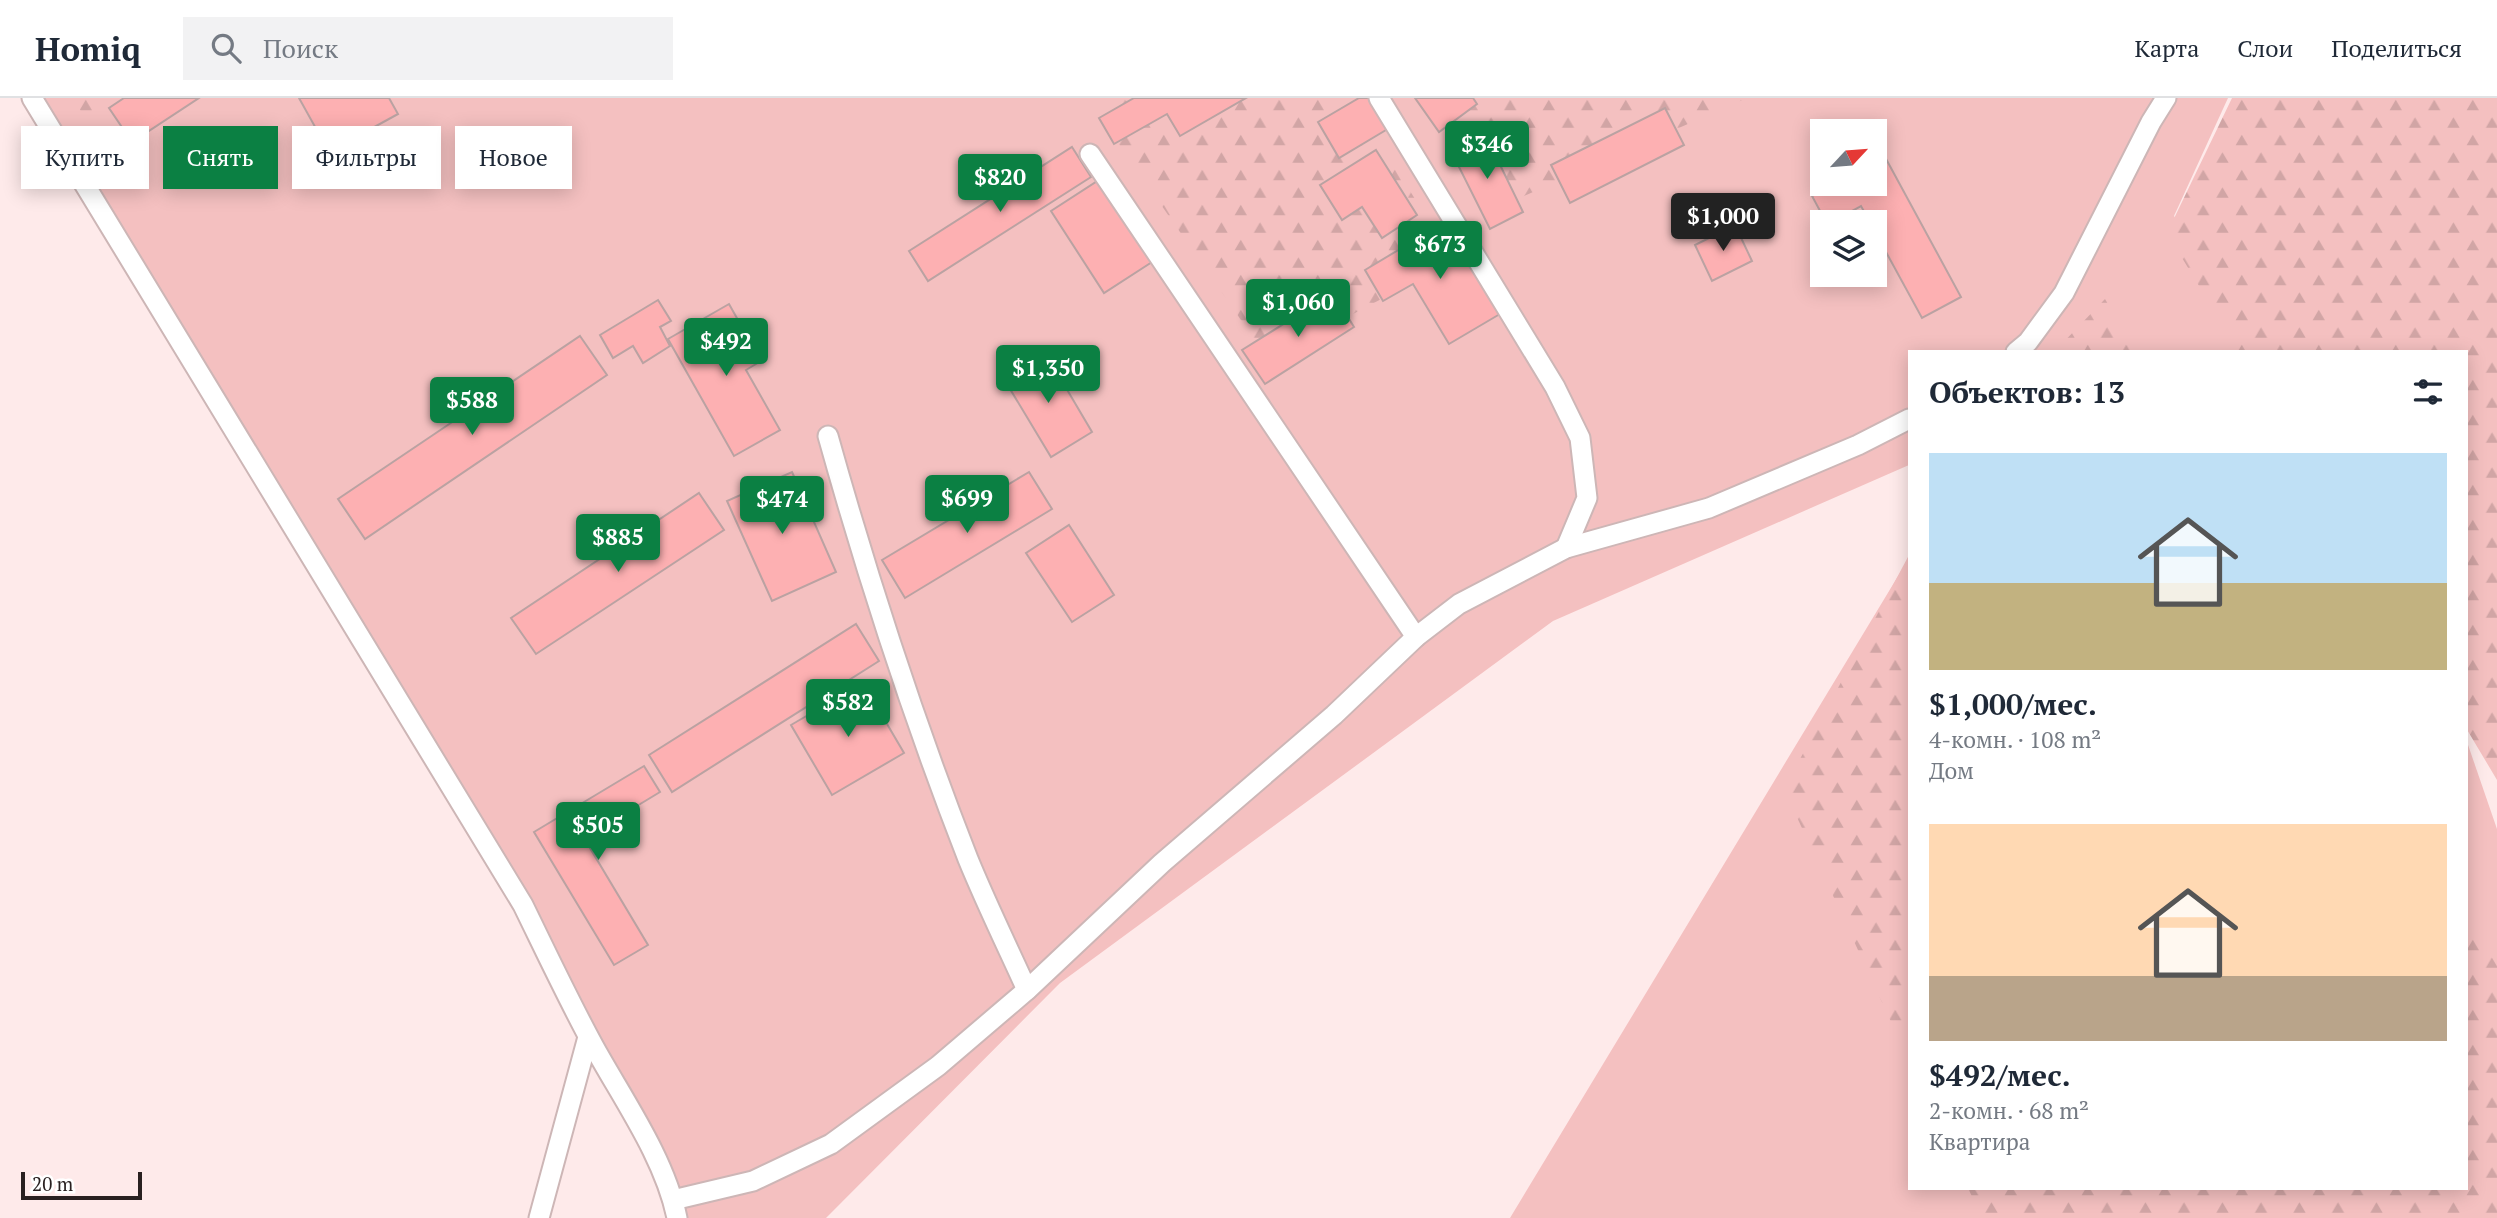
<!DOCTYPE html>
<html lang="ru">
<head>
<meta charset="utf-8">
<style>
	:root { --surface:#fff; --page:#f2f2f3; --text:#1f2937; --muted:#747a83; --line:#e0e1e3; --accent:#0b8043 }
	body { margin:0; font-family:"PT Serif",serif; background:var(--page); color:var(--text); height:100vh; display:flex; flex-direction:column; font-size:26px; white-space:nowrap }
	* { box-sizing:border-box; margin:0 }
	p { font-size:23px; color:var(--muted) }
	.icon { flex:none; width:38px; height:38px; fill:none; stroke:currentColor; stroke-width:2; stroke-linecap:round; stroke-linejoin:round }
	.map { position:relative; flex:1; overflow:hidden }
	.side { position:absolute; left:1908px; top:252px; width:560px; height:840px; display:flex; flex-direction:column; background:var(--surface); border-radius:0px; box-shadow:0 4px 18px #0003 }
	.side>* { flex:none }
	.top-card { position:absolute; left:21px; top:28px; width:665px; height:63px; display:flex; gap:14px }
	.needle { width:46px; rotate:64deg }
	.fabs { position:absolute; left:1810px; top:21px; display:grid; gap:14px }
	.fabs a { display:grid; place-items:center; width:77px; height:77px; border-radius:0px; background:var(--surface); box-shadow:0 4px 18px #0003; font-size:35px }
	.scale { position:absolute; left:21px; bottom:18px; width:121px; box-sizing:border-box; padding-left:7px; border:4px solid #292020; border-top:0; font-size:19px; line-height:24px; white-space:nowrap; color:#292020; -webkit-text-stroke:5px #fff; paint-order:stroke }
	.price { position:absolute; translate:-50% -60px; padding:0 16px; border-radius:7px; background:var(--accent); color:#fff; font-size:23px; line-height:46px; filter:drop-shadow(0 2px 4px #0008) }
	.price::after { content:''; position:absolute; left:50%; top:42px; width:21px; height:16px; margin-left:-10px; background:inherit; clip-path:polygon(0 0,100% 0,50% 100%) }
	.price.active { background:#222; color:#fff }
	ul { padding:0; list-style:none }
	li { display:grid; align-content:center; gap:14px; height:371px; padding:0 21px }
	li span { display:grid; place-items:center; height:217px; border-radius:0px; color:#555 }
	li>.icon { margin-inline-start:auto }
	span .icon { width:126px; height:126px; fill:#fffc; stroke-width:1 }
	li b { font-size:30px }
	h2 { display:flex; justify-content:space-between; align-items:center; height:84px; padding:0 21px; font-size:30px }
	.tag { padding:0 24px; border-radius:0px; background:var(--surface); box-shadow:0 4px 18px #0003; font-size:24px; line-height:63px }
	.tag.active { background:var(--accent); color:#fff }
	header { display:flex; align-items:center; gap:42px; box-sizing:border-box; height:98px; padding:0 35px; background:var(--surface); border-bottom:2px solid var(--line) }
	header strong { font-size:33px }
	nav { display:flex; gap:38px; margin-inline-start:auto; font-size:24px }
	.search { width:490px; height:63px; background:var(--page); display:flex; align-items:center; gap:18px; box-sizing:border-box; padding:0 24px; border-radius:0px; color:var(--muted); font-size:26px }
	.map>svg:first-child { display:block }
</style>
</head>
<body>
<header>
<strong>Homiq</strong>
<div class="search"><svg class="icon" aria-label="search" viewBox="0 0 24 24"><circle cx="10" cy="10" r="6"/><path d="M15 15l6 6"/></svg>Поиск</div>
<nav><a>Карта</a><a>Слои</a><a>Поделиться</a></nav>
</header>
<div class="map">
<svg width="2497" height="1120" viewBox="0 0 2497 1120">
	<defs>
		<pattern id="forest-firs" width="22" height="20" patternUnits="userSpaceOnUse" patternTransform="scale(1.75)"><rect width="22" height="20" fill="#f4c0c0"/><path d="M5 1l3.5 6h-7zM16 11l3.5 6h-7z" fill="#d1a5a5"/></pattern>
	</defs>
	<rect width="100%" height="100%" fill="#feeaea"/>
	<g fill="#f4c0c0" fill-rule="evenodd">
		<path d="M39 0H2228L2174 118 2259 254H1909V367L1553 523 1060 885 826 1120H666L650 1054 591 926ZM1822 33H1874V86H1822ZM1822 124H1874V177H1822Z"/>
		<polygon points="1909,460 1909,1090 2466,1090 2466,641 2497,731 2497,1120 1510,1120"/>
	</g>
	<g fill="url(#forest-firs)">
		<polygon points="73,0 131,0 88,25"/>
		<polygon points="1087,0 1353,0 1453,163 1268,261"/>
		<polygon points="1440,0 1747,0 1499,109"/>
		<polygon points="2232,0 2497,0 2497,682 2466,630 2466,254 2239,254 2167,135"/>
		<polygon points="2105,201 2136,254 2054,254"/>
		<polygon points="1909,457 1909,963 1784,691"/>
		<polygon points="2466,815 2497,868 2497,1120 1982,1120 1968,1090 2466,1090"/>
	</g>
	<g fill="#fdb0b2" stroke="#baa2a2" stroke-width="2">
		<polygon points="124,0 199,0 132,44 109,10"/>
		<polygon points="299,0 389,0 398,16 329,54"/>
		<polygon points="1134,0 1246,0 1180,38 1167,16 1114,46 1099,20"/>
		<polygon points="1359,0 1373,0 1391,29 1339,60 1318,24"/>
		<polygon points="1415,0 1473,0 1477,6 1439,34"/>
		<polygon points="1665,10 1684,47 1570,105 1551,67"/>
		<polygon points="1485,36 1523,114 1490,131 1451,53"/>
		<polygon points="1072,49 1091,79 928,183 909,153"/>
		<polygon points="1376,52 1417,117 1382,140 1362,109 1342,122 1320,87"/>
		<polygon points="1885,59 1961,199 1922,220 1874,132 1874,124 1870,124 1861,108 1832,124 1826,124 1812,98 1835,86 1874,86 1874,64"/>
		<polygon points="1099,82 1152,164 1104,195 1051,113"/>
		<polygon points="1450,121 1505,213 1449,246 1413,186 1383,203 1365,172"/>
		<polygon points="1735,127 1752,163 1712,183 1695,147"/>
		<polygon points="1333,195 1354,229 1265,286 1242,252"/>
		<polygon points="658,202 671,223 660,229 670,248 643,265 633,248 613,260 600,237"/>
		<polygon points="729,206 761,263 746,272 780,332 734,358 668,241"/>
		<polygon points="580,238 607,277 365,441 338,401"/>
		<polygon points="1046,256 1092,334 1051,359 1004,281"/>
		<polygon points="792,374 836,474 772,503 727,403"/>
		<polygon points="1029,374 1052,411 905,500 882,462"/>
		<polygon points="699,395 724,432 536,556 511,520"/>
		<polygon points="1069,427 1114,497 1072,524 1026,455"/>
		<polygon points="856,526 879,563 672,694 649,657"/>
		<polygon points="863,585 904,655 832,697 791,627"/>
		<polygon points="644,668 660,694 584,740 648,847 614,867 534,734"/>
	</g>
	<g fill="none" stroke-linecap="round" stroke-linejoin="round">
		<defs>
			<g id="service">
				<path d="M32 0 523 807C546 854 568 901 593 947 622 1000 665 1060 677 1120"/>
				<polyline points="1379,0 1555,289 1580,340 1587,400 1566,450"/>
				<polyline points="1090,56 1416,539"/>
				<polyline points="2016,254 2028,244 2064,195 2151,24 2166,0"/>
				<path d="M828 338C868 481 914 623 968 761 986 805 1007 848 1027 892"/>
				<polyline points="673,1102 753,1083 831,1046 938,968 1027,892 1162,765 1334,617 1416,539 1459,506 1566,450 1709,410 1858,347 1909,321"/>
				<polyline points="539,1120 588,939"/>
			</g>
		</defs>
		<use href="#service" stroke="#cdb6b6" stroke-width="23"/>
		<use href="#service" stroke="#fff" stroke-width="19"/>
	</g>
</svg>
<div class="fabs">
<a><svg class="needle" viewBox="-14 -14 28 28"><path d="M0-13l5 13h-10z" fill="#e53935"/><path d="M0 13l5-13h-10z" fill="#747a83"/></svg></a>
<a><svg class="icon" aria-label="layers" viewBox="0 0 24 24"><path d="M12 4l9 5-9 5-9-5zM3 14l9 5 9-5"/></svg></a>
</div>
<div class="scale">20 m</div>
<b class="price" style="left:1487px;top:83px">$346</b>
<b class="price" style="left:1000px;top:116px">$820</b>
<b class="price active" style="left:1723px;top:155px">$1,000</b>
<b class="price" style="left:1440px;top:183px">$673</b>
<b class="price" style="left:1298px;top:241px">$1,060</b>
<b class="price" style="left:726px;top:280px">$492</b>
<b class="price" style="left:1048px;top:307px">$1,350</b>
<b class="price" style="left:472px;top:339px">$588</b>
<b class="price" style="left:967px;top:437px">$699</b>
<b class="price" style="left:782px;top:438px">$474</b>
<b class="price" style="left:618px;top:476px">$885</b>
<b class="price" style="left:848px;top:641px">$582</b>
<b class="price" style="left:598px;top:764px">$505</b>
<div class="top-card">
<a class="tag">Купить</a>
<a class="tag active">Снять</a>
<a class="tag">Фильтры</a>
<a class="tag">Новое</a>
</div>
<section class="side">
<h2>Объектов: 13<svg class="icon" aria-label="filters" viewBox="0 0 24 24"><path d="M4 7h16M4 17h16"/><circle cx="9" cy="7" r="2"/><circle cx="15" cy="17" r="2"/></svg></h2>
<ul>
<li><span style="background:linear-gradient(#bfe0f5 60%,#c2b280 0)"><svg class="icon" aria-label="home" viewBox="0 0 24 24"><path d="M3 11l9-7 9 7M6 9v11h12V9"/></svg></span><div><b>$1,000/мес.</b><p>4-комн. · 108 m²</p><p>Дом</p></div></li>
<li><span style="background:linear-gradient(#ffd9b3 70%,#b9a48a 0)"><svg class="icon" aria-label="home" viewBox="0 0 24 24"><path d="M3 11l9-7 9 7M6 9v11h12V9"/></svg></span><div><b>$492/мес.</b><p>2-комн. · 68 m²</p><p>Квартира</p></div></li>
</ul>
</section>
</div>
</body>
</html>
